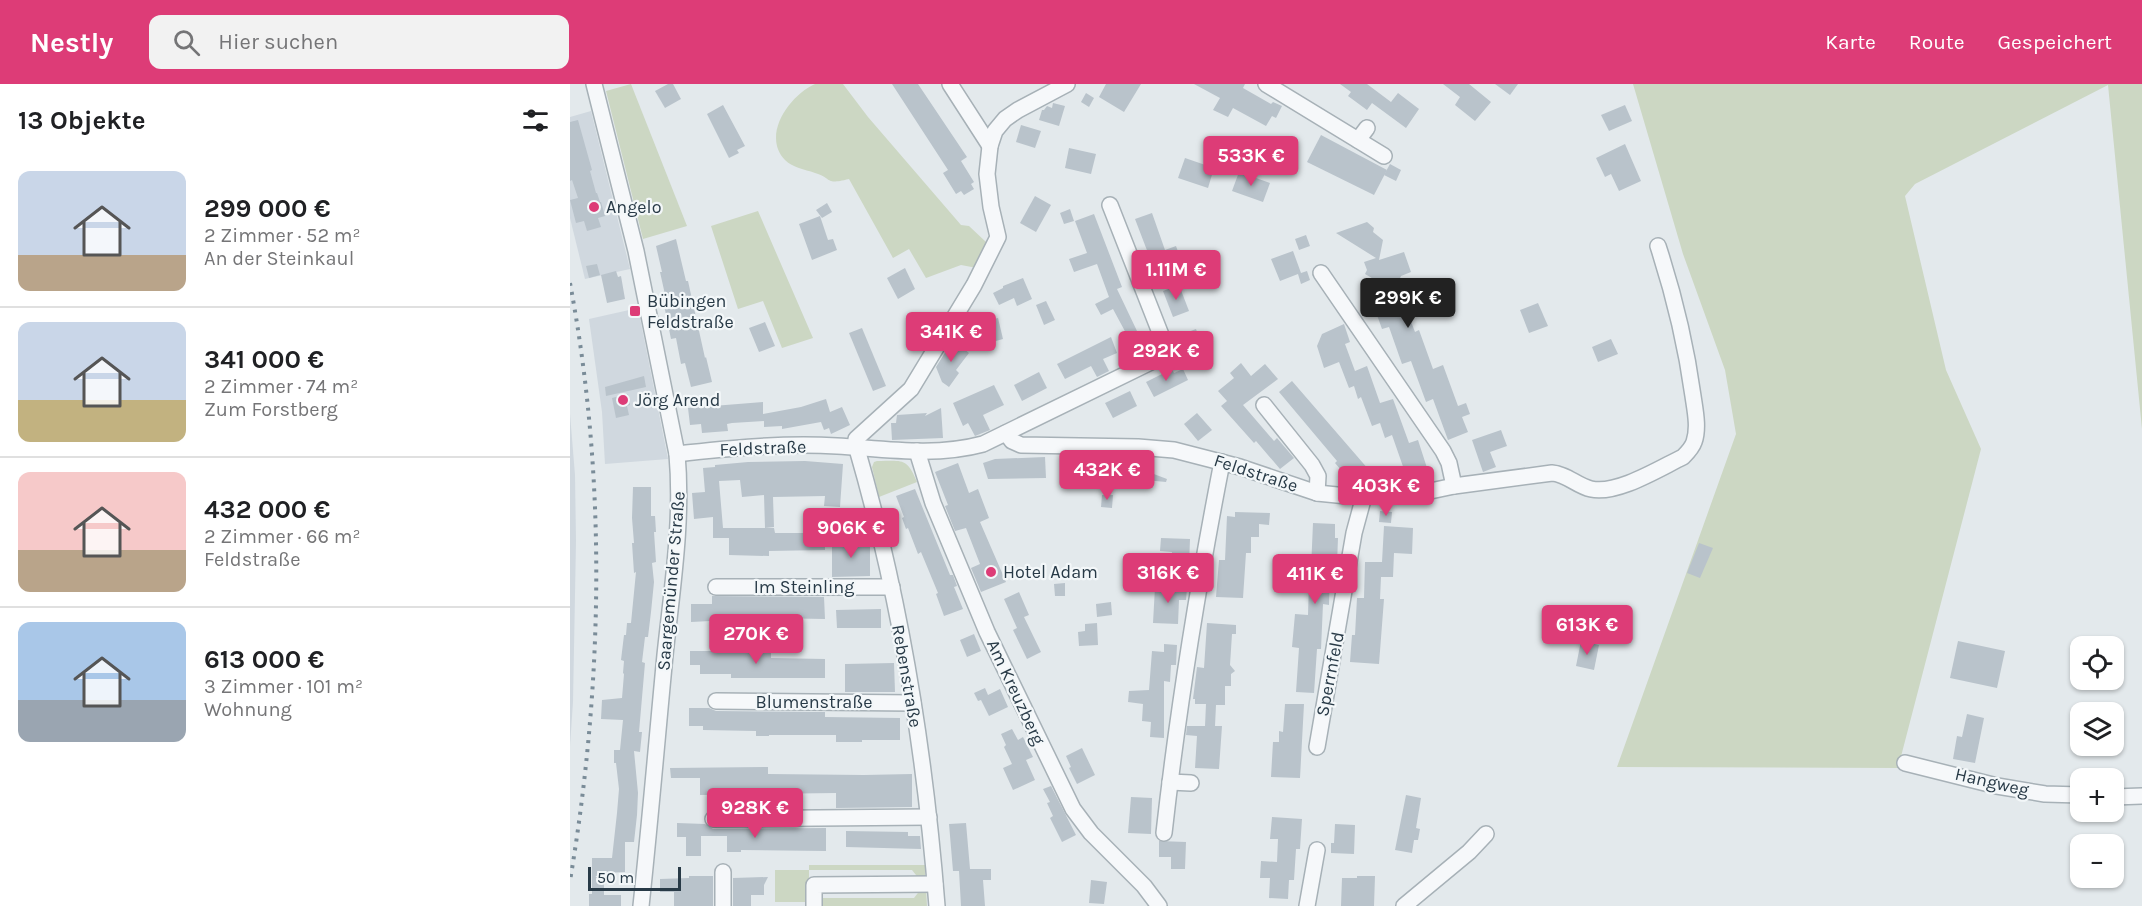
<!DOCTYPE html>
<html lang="de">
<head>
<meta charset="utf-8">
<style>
	:root { --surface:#fff; --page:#f2f2f2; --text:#202124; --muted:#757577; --line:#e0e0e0; --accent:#dd3c77 }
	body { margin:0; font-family:Karla,sans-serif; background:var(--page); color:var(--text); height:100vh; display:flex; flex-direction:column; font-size:22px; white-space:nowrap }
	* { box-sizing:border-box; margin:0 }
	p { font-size:20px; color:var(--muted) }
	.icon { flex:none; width:33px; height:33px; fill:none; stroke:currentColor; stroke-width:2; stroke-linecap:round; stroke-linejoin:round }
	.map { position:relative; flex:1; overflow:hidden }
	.panel { display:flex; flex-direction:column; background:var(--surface); width:570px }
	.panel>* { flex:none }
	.controls { position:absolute; left:1500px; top:552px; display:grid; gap:12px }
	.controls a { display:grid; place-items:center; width:54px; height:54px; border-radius:12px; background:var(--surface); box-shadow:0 2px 4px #0004; font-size:30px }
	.scale { position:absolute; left:18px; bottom:15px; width:93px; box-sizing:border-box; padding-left:6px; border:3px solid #283a47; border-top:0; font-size:16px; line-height:21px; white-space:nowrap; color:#283a47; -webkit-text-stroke:4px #f3f7f9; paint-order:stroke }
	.price { position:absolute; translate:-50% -51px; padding:0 14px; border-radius:6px; background:var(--accent); color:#fff; font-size:20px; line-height:39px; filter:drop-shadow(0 2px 3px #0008) }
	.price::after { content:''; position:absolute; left:50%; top:36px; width:18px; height:14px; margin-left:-9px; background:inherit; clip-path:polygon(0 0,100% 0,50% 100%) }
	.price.current { background:#222; color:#fff }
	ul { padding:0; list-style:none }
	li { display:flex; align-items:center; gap:18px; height:150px; padding:0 18px }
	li+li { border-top:2px solid var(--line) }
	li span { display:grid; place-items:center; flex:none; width:168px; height:120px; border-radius:12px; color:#555 }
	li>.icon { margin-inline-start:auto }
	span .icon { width:72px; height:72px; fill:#fffc; stroke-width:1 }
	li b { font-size:26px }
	h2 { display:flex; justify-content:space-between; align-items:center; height:72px; padding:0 18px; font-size:26px }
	header { display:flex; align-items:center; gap:36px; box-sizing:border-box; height:84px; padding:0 30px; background:var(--accent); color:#fff }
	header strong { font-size:28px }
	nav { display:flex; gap:33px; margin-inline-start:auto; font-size:21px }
	.search { width:420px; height:54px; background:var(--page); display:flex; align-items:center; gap:15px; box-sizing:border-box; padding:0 21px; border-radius:12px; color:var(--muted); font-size:22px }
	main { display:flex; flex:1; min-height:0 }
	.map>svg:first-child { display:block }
</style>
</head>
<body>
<header>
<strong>Nestly</strong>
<div class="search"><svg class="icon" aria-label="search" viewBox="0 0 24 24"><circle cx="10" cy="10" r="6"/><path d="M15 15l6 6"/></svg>Hier suchen</div>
<nav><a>Karte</a><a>Route</a><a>Gespeichert</a></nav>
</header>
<main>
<section class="panel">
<h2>13 Objekte<svg class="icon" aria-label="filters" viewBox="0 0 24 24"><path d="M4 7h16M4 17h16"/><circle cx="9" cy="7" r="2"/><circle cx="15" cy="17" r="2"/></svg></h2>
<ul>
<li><span style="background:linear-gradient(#c9d6e8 70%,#b9a48a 0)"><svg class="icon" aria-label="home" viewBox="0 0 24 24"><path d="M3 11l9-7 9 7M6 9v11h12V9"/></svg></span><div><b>299 000 €</b><p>2 Zimmer · 52 m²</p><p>An der Steinkaul</p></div></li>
<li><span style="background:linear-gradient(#c9d6e8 65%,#c2b280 0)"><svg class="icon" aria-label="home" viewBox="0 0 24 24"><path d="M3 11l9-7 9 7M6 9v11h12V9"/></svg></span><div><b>341 000 €</b><p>2 Zimmer · 74 m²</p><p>Zum Forstberg</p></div></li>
<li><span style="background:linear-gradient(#f6c9c9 65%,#b9a48a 0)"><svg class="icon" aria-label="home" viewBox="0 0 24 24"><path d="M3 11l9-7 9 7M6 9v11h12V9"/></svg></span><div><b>432 000 €</b><p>2 Zimmer · 66 m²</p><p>Feldstraße</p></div></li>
<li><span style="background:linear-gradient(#a9c7e8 65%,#9aa5b1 0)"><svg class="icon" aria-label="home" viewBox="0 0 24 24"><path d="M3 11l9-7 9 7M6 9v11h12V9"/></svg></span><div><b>613 000 €</b><p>3 Zimmer · 101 m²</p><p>Wohnung</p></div></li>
</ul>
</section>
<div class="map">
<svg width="1572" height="822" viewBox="0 0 1572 822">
	<rect width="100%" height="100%" fill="#e3e9ec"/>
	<g fill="#d0d8df">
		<polygon points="21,27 60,185 15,195 0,134 0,33"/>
		<polygon points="68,224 98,375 35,380 32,328 19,235"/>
		<polygon points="0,330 5,391 6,457 3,618 0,662"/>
	</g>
	<g fill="#ccd7c3">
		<polygon points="61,0 117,142 73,155 36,7"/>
		<path d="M245 0H273L298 33 391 141 399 142 416 158 407 184 391 181 356 194 339 165 323 174 279 95C254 101 264 95 245 89 234 85 223 84 215 76 191 51 220 11 245 0Z"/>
		<polygon points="1063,0 1572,0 1572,345 1538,1 1345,100 1335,112 1376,286 1411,365 1328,684 1047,683 1166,350 1155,286 1113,170"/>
		<polygon points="188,127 243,254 212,264 193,217 168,225 141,142"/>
		<path d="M307 377C332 377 337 373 347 398L309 413 302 383 304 378Z"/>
		<polygon points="239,781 355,781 355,795 350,796 342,786 239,786 239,818 205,818 205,786 239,786"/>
		<polygon points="351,805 356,805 357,822 248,822 248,814 344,814"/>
	</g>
	<g fill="#b9c3cb">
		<polygon points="98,0 103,0 111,15 95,24 85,7"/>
		<polygon points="322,0 348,0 397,73 391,77 404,98 401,100 404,105 394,111 391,107 386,110 373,89 378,86"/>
		<polygon points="536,0 571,0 554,28 529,13"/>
		<polygon points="624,0 675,0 673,4 701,20 703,18 712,22 706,34 702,32 696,42 663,24 658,33 643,26 650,14"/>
		<polygon points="770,0 797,0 821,18 828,9 849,25 836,44 802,19 797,26 778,12 781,8"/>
		<polygon points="873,0 899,0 921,18 905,37 885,21 890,13"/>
		<polygon points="925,0 948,0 940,11"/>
		<polygon points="516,9 524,14 519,23 511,18"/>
		<polygon points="483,19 495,22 489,42 469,36 472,26 474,26 477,22 482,24"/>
		<polygon points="153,21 175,62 167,66 169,69 159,74 137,30"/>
		<polygon points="1055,21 1062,37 1039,47 1031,31"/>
		<polygon points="8,36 22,86 20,87 26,109 27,109 30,118 31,118 35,132 28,134 31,143 17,147 14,137 6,139 0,116 8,114 2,96 0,97 0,38"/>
		<polygon points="451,41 471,47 465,64 446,58"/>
		<polygon points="751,51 817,86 804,111 737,78"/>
		<polygon points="1055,60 1071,97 1049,107 1041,90 1035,93 1026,74"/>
		<polygon points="499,64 526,70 521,90 495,84"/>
		<polygon points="615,74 644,84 638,104 608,94"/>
		<polygon points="820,80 831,86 826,97 814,91"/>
		<polygon points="669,88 700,99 693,118 662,107"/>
		<polygon points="465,112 481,121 466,148 450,139"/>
		<polygon points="257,119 262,128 252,134 246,126"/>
		<polygon points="500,125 504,137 494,140 490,129"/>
		<polygon points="582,129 595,166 606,162 611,176 596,182 595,177 583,182 565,135"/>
		<polygon points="524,130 552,203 547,205 567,247 557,251 543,225 531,231 525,220 539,213 527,180 504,188 499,175 517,169 505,137"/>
		<polygon points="250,132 258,156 263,155 267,166 242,176 229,140"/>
		<polygon points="797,138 804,144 803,148 813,156 809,176 834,168 841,188 831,192 827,201 845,248 849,246 863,285 873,281 888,322 896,319 900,330 892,333 898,348 878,356 863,315 856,318 841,277 832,280 819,243 812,245 803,220 828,211 806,200 807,197 795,190 797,186 794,178 806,174 766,149"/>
		<polygon points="736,151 740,162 729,166 725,155"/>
		<polygon points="106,155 116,197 118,197 135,274 136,273 142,298 121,303 115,279 111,280 106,254 101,255 93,216 96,215 90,188 92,188 86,162"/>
		<polygon points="723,167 731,189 737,187 740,196 731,200 728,190 710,197 701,175"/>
		<polygon points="27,180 30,191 19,194 16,182"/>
		<polygon points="335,184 345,205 328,215 317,194"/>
		<polygon points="46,187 48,193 51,192 55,215 37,219 31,191"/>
		<polygon points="453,194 462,215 447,222 444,214 429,221 423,209 433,204 433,202"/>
		<polygon points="609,201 619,227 603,233 593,207"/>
		<polygon points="476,217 485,236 474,241 466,221"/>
		<polygon points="968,219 978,242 959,249 950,226"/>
		<polygon points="428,234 433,255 415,260 410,238"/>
		<polygon points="195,238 205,262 189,268 179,244"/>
		<polygon points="774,240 780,258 775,260 785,287 797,282 810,319 823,315 839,359 848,356 858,387 837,394 822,351 815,354 810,339 802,342 791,313 788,315 784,302 779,304 769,278 754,284 747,262 752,250"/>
		<polygon points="292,244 316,302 303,307 279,249"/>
		<polygon points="626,245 636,271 619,277 610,251"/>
		<polygon points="541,253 547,269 533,275 539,287 527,293 521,282 495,295 487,280"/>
		<polygon points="1041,255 1048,270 1028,278 1022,263"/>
		<polygon points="383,256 399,269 386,286 389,289 379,303 372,298 366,283"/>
		<polygon points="671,279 681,292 695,280 708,295 673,321 704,357 707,354 724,374 710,385 686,357 684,359 651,322 657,317 648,307 664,294 660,289"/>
		<polygon points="602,285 604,289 613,285 618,296 584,313 576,298"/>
		<polygon points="469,288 477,304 452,317 444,301"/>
		<polygon points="74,292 76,303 36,312 35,303"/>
		<polygon points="722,297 799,386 783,400 765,379 767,377 709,308"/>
		<polygon points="424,301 434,321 413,331 420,346 405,352 398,339 393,342 383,319"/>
		<polygon points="560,307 567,322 543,334 535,319"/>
		<polygon points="58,310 60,321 57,322 59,331 46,334 42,314"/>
		<polygon points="256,315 260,328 272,323 280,341 261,350 259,344 254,346 251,338 212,345 212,342 194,343 194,337 162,339 157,340 158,347 132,349 131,340 120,341 118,324 193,318 193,330 231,323"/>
		<polygon points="371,324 373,354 322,356 321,339 326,339 327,331 357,329 355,332"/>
		<polygon points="627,329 642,346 628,357 614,340"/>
		<polygon points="931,346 937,362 920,368 926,383 913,388 902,356"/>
		<polygon points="496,372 531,377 531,372 564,376 563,381 568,381 568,384 597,395 596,398 511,390 511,392 494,390"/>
		<polygon points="475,373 476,394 418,395 413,379 425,375"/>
		<polygon points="235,377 273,380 270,423 254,422 255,412 203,413 204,443 195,444 194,411 172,413 170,396 149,397 153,444 204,444 205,449 255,449 255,466 199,467 199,472 159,471 159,454 143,454 143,433 124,435 122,409 135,408 133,384 145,383 145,381 178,378"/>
		<polygon points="388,379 399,409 408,405 419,434 410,438 436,498 411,508 401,484 410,480 396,444 385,447 375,422 378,421 365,388"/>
		<polygon points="63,403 81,403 81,432 85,432 86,448 84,448 86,478 82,479 84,498 81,528 78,553 75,553 72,578 75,579 69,648 72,648 70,668 64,667 68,709 67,731 64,758 55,758 55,788 36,789 36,791 34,791 34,811 51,811 51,822 19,822 19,810 22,810 22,774 42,774 47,729 49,705 46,679 44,679 44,666 50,666 53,636 31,635 32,616 52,614 54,590 53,589 54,577 51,576 54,551 56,551 57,539 61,539 66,488 64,489 62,459 64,459 62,434"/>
		<polygon points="345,405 380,491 383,491 387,502 384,503 393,525 374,532 366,510 368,509 351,468 348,470 338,444 336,445 332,434 334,433 326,412"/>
		<polygon points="532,411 543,411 542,424 531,423"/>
		<polygon points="810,427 822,428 821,439 809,438"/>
		<polygon points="665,428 700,429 699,441 689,440 689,453 681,453 681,469 676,469 673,514 646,513 649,476 655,476 657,432 665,433"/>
		<polygon points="743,439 765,440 765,454 768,454 767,480 760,479 759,521 753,520 751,565 747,565 744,609 726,608 729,564 722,563 725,530 738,531 739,498 733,497 733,488 740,488 740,485 741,485"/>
		<polygon points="814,442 843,444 842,470 824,469 823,493 811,493 810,515 814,515 809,580 780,578 782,551 785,551 787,514 794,514 795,478 812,478"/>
		<polygon points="591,454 620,455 619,481 601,480 602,468 590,467"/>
		<polygon points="300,457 300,492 262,493 262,458"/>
		<polygon points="1129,459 1143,464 1130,494 1117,489"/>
		<polygon points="495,499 495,512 485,512 484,500"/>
		<polygon points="585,503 617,504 616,516 609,516 608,540 583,539"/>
		<polygon points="449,508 459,531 454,533 471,568 457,575 443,546 447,544 434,515"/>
		<polygon points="142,512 254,513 255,535 199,534 121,538 121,520 142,520"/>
		<polygon points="541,518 542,531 527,533 526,520"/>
		<polygon points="311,525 311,544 267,544 266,526"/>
		<polygon points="527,539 528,561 509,562 508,548 515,547 515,540"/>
		<polygon points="637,539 666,541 666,550 662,550 660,581 665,587 661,590 661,602 655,602 655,621 646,621 645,642 652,642 649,685 625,684 627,652 616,651 617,642 635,642 636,620 625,620 625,615 623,615 627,583 634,584"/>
		<polygon points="404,550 411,567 397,573 390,556"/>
		<polygon points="1011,557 1029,561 1024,586 1006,582"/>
		<polygon points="1388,557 1435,567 1427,604 1380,594"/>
		<polygon points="594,560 607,561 606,581 601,581 600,598 594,597 594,654 580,653 581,638 572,637 573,620 558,618 559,607 579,606 582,567 594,568"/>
		<polygon points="120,567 201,567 201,574 255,575 255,594 161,594 161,590 130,590 130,581 120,581"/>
		<polygon points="324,579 325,608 275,608 275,580"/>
		<polygon points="415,604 418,611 430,605 438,623 419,632 411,616 408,617 404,609"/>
		<polygon points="715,620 734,620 730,694 701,693 703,658 709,658 709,647 713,648"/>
		<polygon points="119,624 139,624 146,627 255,628 255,633 330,634 330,656 292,656 292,658 266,658 266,651 199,651 199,652 186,652 186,647 133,646 133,642 119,642"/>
		<polygon points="1397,630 1414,634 1405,679 1383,675 1387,652 1392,653"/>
		<polygon points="442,645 448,656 453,653 463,673 456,676 465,696 443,706 433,684 442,680 434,663 436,661 431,650"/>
		<polygon points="512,664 525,691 507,700 499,684 501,683 496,672"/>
		<polygon points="198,683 198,690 294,691 342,690 342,723 266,724 266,709 130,711 130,694 101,694 100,684"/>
		<polygon points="481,702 506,751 492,758 480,734 483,732 477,719 480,718 473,705"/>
		<polygon points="836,711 851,714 846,744 850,745 848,756 844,756 842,769 825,766"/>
		<polygon points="561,713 582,714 581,750 558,749"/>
		<polygon points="702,733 732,735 730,765 726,765 724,796 719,796 718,815 699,814 700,794 690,794 691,777 707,778 708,755 700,755"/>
		<polygon points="107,739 135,740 143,745 256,744 256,767 171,766 171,768 157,768 157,752 131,752 131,772 116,772 116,753 107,753"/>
		<polygon points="396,739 400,785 421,785 421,796 413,796 415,822 391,822 389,787 383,787 379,740"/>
		<polygon points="765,740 785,741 784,770 761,769 761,759 764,759"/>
		<polygon points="276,747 338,748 338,752 350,752 351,765 276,763"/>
		<polygon points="589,757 616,758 615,785 601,785 601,773 589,773"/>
		<polygon points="119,792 143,792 143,822 104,822 104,808 90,808 90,795 119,794"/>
		<polygon points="787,792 805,792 804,822 771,822 772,794 787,794"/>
		<polygon points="198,793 194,801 194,811 181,811 181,822 163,822 163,794"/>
		<polygon points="521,796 537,798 534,820 519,819"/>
	</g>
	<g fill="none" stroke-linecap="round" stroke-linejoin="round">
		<defs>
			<g id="minor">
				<path d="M24 0 66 167 107 370C113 437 102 504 95 571 87 655 80 738 71 822"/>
				<polyline points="380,0 420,62"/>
				<polyline points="696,0 814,72"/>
				<polyline points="788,56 797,44"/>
				<polyline points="751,189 873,367 879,379 884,402"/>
				<polyline points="694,321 742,381 748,392 747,409"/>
				<path d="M436 349 442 357 451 361 568 363 604 366 670 383 747 409 777 412H811L851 409 884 402 982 389C997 390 1007 402 1021 405 1047 411 1090 384 1113 373 1118 368 1122 364 1124 358 1129 344 1125 326 1123 312 1116 261 1104 211 1088 162"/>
				<polyline points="347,367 363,419 417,548 503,725 521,749 574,802 589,822"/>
				<path d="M107 370C160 364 213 359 267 362 315 365 365 373 413 360L583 277 592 267 591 251 540 121"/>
				<polyline points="146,503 322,503"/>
				<polyline points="146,617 343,619"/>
				<polyline points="747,663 784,449 794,412"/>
				<polyline points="1335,679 1427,702 1475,710 1510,711"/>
				<polyline points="600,698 621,699"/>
				<polyline points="1544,713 1572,712"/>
				<polyline points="143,735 359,733"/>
				<path d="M594 749C608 624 628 501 652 378"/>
				<polyline points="153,788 153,822"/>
				<polyline points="244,822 244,801 365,800"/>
				<path d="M367 822C355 668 330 513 287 365L286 355 341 305 404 201 428 153 421 123 417 90 420 62 425 47 435 35 448 26 497 0"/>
				<polyline points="737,822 747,766"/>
				<polyline points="834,822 899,768 916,750"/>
			</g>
		</defs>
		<use href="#minor" stroke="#a7b1b7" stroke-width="18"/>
		<use href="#minor" stroke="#f6f8fa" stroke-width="15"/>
		<path stroke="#7a8c98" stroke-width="4" stroke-dasharray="3 6" stroke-linecap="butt" d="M0 199C37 396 33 600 0 797"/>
	</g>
	<g fill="#dd3c77" stroke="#f3f7f9" stroke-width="2">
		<circle cx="24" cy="123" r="6"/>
		<rect x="59" y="221" width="12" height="12" rx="3"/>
		<circle cx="53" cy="316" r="6"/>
		<circle cx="421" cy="488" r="6"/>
	</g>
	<g text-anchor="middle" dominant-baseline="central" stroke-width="4.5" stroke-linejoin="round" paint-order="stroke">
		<g font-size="18" fill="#283a47" stroke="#f3f7f9" text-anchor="start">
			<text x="36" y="123">Angelo</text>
			<text x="77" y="217">Bübingen<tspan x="77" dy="21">Feldstraße</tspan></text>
			<text x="65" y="316">Jörg Arend</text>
			<text x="433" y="488">Hotel Adam</text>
		</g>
		<g font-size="18" fill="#283a47" stroke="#f3f7f9">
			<text transform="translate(193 364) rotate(-2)">Feldstraße</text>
			<text transform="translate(686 389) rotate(18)">Feldstraße</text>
			<text transform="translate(101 497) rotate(-85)">Saargemünder Straße</text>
			<text x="234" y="503">Im Steinling</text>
			<text transform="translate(760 590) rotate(-79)">Sperrnfeld</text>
			<text transform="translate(337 592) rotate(80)">Rebenstraße</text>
			<text transform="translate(446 608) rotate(65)">Am Kreuzberg</text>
			<text x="244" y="618">Blumenstraße</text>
			<text transform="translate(1422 698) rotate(13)">Hangweg</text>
		</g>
	</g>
</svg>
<div class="controls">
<a><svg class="icon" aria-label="locate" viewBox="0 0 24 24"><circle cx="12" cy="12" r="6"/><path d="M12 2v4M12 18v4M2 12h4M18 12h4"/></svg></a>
<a><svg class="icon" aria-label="layers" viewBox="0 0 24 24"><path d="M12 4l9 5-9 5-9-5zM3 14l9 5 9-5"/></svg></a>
<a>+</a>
<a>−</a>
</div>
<div class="scale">50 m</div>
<b class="price" style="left:681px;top:103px">533K €</b>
<b class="price" style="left:606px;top:217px">1.11M €</b>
<b class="price current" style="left:838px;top:245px">299K €</b>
<b class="price" style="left:381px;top:279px">341K €</b>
<b class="price" style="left:596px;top:298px">292K €</b>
<b class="price" style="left:537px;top:417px">432K €</b>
<b class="price" style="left:816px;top:433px">403K €</b>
<b class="price" style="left:281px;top:475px">906K €</b>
<b class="price" style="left:598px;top:520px">316K €</b>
<b class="price" style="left:745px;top:521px">411K €</b>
<b class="price" style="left:1017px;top:572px">613K €</b>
<b class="price" style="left:186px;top:581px">270K €</b>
<b class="price" style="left:185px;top:755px">928K €</b>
</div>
</main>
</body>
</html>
